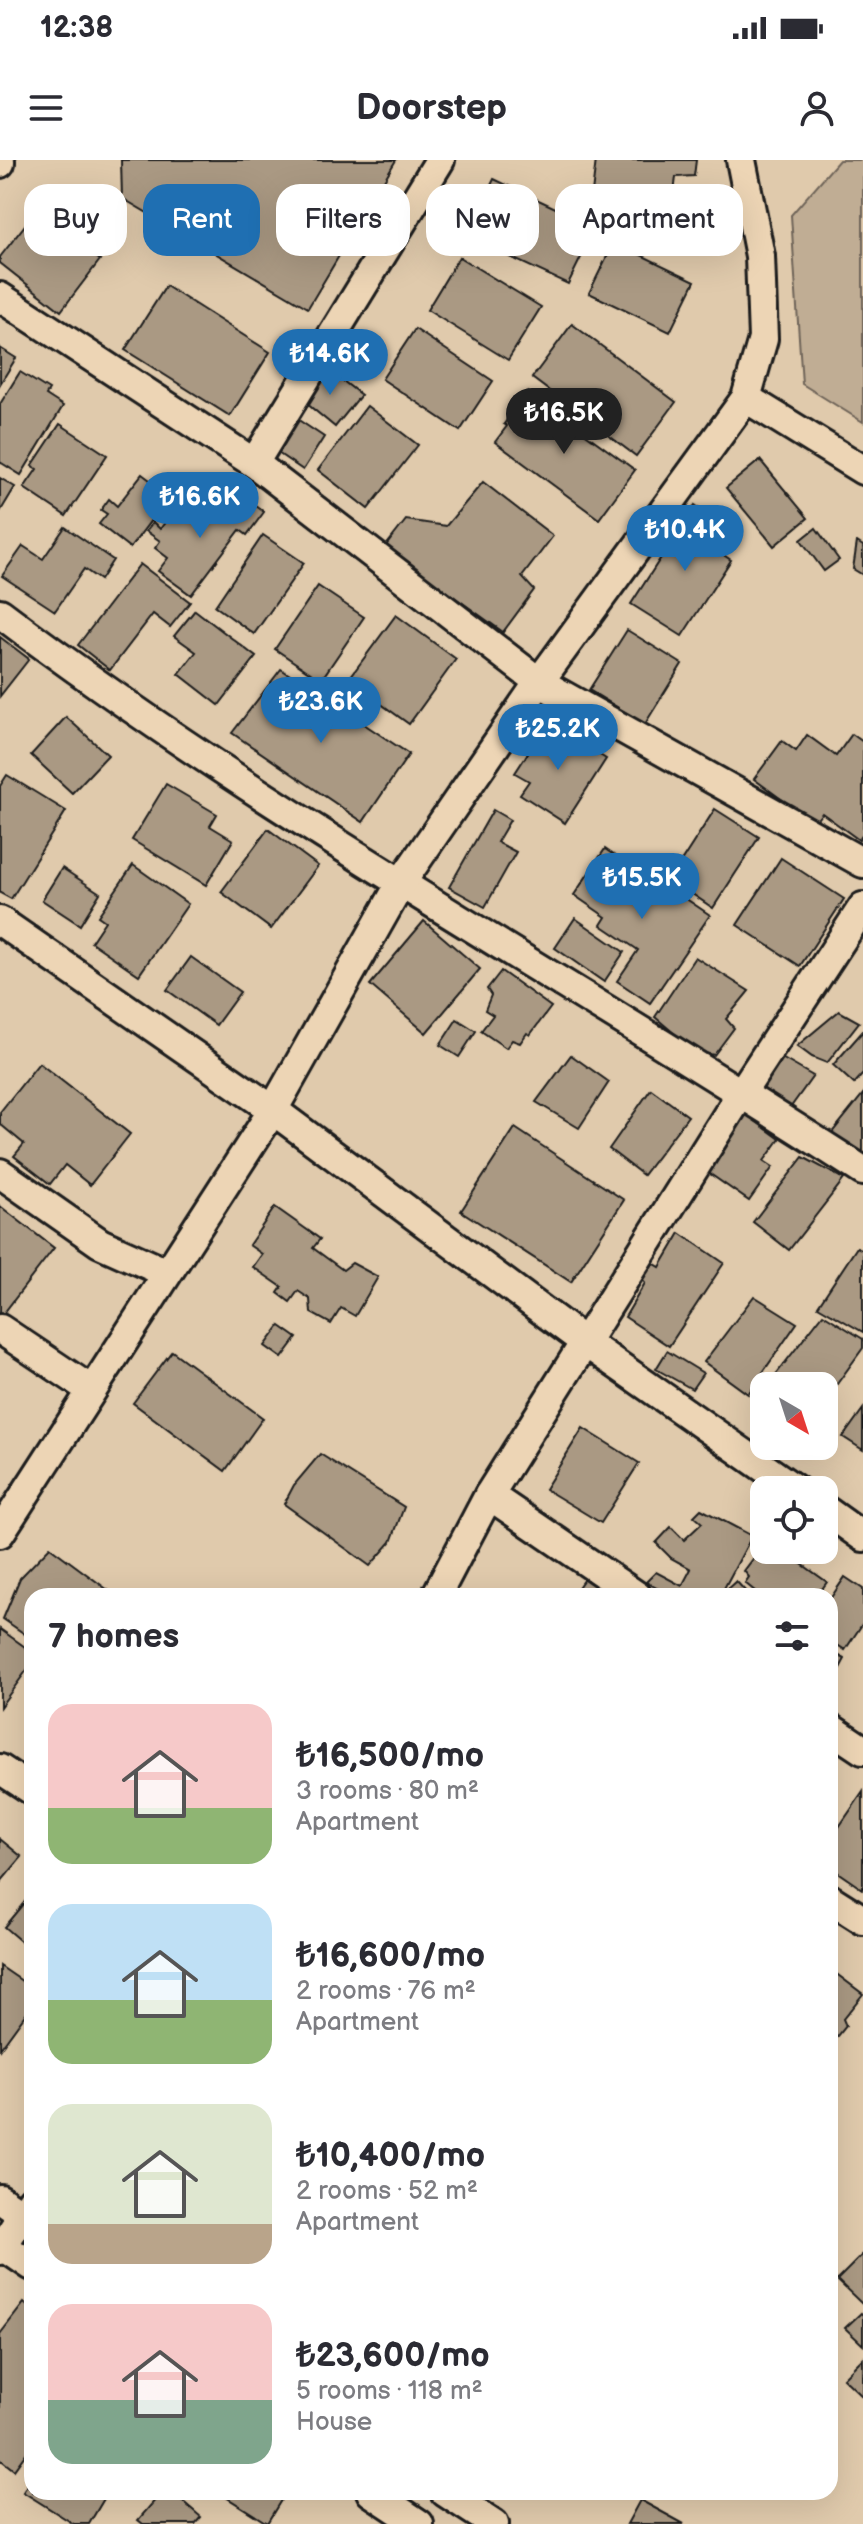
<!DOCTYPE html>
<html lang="en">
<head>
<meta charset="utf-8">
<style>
	:root { --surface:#fff; --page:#f7f7f7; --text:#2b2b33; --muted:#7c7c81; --accent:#1f6fb2 }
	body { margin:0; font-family:"Balsamiq Sans",sans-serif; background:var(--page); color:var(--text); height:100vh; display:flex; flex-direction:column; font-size:30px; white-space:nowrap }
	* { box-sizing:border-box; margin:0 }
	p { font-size:26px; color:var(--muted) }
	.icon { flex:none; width:44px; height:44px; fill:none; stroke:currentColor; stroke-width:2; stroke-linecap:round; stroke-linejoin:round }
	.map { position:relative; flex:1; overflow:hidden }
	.side { position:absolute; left:24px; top:1428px; width:814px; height:912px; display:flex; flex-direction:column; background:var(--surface); border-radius:24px; box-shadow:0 8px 32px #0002 }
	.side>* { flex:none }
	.guide { position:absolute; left:24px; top:24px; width:816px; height:72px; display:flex; gap:16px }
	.needle { width:52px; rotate:141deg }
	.controls { position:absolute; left:750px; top:1212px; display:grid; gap:16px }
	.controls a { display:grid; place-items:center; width:88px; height:88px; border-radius:16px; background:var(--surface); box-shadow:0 8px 32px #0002; font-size:40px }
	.price { position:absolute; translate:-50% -68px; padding:0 18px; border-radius:28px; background:var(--accent); color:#fff; font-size:26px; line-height:52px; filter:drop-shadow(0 2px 4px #0008) }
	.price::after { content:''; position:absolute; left:50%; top:48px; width:24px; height:18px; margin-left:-12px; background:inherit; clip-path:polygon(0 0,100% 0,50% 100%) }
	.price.current { background:#222; color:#fff }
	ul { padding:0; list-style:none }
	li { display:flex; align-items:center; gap:24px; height:200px; padding:0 24px }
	li span { display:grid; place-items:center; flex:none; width:224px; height:160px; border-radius:24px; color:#555 }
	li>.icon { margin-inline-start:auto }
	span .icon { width:96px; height:96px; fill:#fffc; stroke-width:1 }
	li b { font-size:34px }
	h2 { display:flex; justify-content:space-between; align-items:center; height:96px; padding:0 24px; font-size:34px }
	.chip { padding:0 28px; border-radius:24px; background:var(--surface); box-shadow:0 8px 32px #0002; font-size:28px; line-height:72px }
	.chip.current { background:var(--accent); color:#fff }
	.status { display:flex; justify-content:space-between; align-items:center; height:56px; padding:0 40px; background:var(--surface); direction:ltr }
	.status svg { height:22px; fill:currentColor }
	header { display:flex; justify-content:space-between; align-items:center; height:104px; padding:0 24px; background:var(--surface); font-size:36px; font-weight:800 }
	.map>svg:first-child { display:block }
</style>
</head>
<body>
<div class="status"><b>12:38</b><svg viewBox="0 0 49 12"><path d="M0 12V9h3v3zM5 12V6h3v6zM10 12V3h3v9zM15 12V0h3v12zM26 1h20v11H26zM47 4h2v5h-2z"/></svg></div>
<header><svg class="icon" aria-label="menu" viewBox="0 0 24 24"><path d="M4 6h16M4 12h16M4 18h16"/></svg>Doorstep<svg class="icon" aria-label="person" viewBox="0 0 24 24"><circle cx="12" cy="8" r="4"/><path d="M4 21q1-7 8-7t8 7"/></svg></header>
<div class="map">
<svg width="863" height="2364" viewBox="0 0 863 2364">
	<rect width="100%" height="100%" fill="#e0caac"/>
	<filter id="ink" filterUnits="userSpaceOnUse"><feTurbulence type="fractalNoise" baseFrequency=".0125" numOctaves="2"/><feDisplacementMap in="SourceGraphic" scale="16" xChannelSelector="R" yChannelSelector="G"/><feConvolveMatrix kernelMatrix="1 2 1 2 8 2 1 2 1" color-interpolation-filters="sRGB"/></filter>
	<g filter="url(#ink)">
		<polygon fill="#c0ad94" stroke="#6e6458" stroke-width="2" points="839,0 863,0 863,262 802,224 791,55"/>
		<g fill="#aa9983" stroke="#1c1c1c" stroke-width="2">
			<polygon points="121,0 396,0 308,148 122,38"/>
			<polygon points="596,0 696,0 694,16 676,17 671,56 666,66 646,62 643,56 630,57 628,48 607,48 601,32 592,33"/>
			<polygon points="494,19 596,67 568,124 499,92 460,78 477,54"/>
			<polygon points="36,51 100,100 61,151 0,103 0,97"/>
			<polygon points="614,82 695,121 670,172 589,133"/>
			<polygon points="459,97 541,147 508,200 427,150"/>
			<polygon points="166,126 270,192 230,256 125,190"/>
			<polygon points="572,164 676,242 636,296 532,218"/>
			<polygon points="415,169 493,221 460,271 382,219"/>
			<polygon points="0,188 16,198 0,224"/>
			<polygon points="325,207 361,235 335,267 300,238"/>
			<polygon points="20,212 49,230 46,235 63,246 21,315 0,302 0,244"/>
			<polygon points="528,232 635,310 599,359 495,282 507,266 504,264"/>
			<polygon points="367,246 418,285 368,349 318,310"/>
			<polygon points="294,257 324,277 303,310 272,289"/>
			<polygon points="60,264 107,295 66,356 24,328 37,309 32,306"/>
			<polygon points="760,300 808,358 774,386 726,328"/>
			<polygon points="142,314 170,335 130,388 99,364 107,354 101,350 109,339 117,346"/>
			<polygon points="0,318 15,327 0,352"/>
			<polygon points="483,322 553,376 522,417 534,430 503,472 385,387 406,360 446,366"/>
			<polygon points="241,334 264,352 247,375 240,370 191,435 158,411 168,398 155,388 160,381 146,371 153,362 160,369 182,340 211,361 222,348 227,352"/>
			<polygon points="695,345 730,368 716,390 731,400 682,476 631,444"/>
			<polygon points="65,367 113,400 100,420 84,409 55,451 2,416 23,386 43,399"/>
			<polygon points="816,368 839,400 824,411 801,380"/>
			<polygon points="263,375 304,403 254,474 215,446"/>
			<polygon points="857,382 863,386 863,415 853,409"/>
			<polygon points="140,404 190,442 170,467 153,454 110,510 78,485"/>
			<polygon points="318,426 364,457 321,520 275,489"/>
			<polygon points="195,450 256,497 219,545 179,514 196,492 174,476"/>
			<polygon points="396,455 456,499 409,564 348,520"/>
			<polygon points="627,470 682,504 645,564 589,530"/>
			<polygon points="0,477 29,499 0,536"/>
			<polygon points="281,509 409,594 363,662 232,573"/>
			<polygon points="66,557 108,595 72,633 31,595"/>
			<polygon points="548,562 606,599 565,663 520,634 529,621 515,613"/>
			<polygon points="852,574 863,582 863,674 859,680 822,653 814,663 754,619 782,581 796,591 807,575 836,596"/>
			<polygon points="7,615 66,651 11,739 0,733 0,626"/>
			<polygon points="166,624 217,654 210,666 233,680 206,725 132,680"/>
			<polygon points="715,649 759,677 713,748 670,719"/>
			<polygon points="493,650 510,660 497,682 516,692 485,747 449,727"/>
			<polygon points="268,669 318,706 271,769 221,732"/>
			<polygon points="605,689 665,730 667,726 710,755 650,843 617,821 638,790 601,765 606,757 574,735"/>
			<polygon points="781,698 844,739 800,806 737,765"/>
			<polygon points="133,705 188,744 139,815 91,782 105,761 98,756"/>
			<polygon points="62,708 100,733 80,765 42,740"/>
			<polygon points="575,758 624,792 604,822 555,788"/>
			<polygon points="424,761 480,809 426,873 370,825"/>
			<polygon points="191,797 240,832 216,865 167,830"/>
			<polygon points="695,797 749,831 726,859 734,868 714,895 695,891 655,857"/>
			<polygon points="501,811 551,847 530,875 527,873 520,883 512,880 506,888 481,871 493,855 485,850 491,835 487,829"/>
			<polygon points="839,851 859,862 827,903 812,897 797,886"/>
			<polygon points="457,859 476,871 459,897 440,885"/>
			<polygon points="863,871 863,914 854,924 833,905"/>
			<polygon points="571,895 609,922 579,968 536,942"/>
			<polygon points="778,896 813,916 788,951 755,930"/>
			<polygon points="39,903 130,974 90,1025 65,1005 50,1024 14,996 24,984 0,964 0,952"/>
			<polygon points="651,929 688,956 643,1015 609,989"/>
			<polygon points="863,934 863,1001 830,975"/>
			<polygon points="743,952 780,979 764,1001 773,1007 749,1041 703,1009"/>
			<polygon points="515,968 624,1040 571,1122 461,1051"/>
			<polygon points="803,997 844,1019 789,1090 753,1062"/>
			<polygon points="0,1046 54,1088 0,1158"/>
			<polygon points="275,1047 320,1079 313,1088 343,1110 352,1103 378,1117 355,1156 341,1148 331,1164 311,1153 310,1139 298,1131 290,1142 278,1133 282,1127 253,1107 262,1094 249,1085"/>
			<polygon points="680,1073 724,1103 669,1186 625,1157 645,1123 636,1113 645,1098 660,1107"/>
			<polygon points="857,1087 863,1090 863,1172 818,1146"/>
			<polygon points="754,1136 797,1163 748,1234 704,1202"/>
			<polygon points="823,1154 863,1179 863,1188 824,1242 824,1226 767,1226"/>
			<polygon points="280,1166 297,1178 282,1198 265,1186"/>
			<polygon points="172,1191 263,1258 225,1311 133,1243"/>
			<polygon points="667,1191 703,1213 692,1229 656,1209"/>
			<polygon points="863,1249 863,1290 843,1277"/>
			<polygon points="583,1268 639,1303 601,1363 545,1329"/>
			<polygon points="320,1294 404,1347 391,1382 370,1406 284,1344 294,1325"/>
			<polygon points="701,1349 752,1376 720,1436 671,1436 646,1422 656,1412 682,1426 691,1409 671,1398 656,1383 671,1367 684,1380 702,1363 694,1356"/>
			<polygon points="764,1384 764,1390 782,1390 827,1422 817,1436 761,1436 745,1423 749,1417 744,1411"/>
			<polygon points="50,1387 116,1436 32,1436 32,1479 3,1459 20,1418"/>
			<polygon points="586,1416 613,1436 572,1436"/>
			<polygon points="845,1417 863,1429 863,1463 845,1490 830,1480 830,1439"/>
			<polygon points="736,1421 748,1434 746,1436 731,1436 726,1430"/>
			<polygon points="0,1469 32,1492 32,1503 0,1547"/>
			<polygon points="830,1491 845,1499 833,1521 830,1518"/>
			<polygon points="863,1632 863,1728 862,1729 830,1707 830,1680"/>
			<polygon points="0,1679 22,1697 0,1723"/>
			<polygon points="32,1733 32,1791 4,1767"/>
			<polygon points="0,1806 32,1828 32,1845 0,1889"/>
			<polygon points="830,1809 863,1834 843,1859 846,1866 830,1886"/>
			<polygon points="863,2094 863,2145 837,2120"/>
			<polygon points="24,2143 32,2150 32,2285 14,2310 0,2299 0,2174"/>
			<polygon points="861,2153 863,2155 863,2185 845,2168"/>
			<polygon points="863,2198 863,2235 862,2236 843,2218"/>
			<polygon points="32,2318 32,2332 108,2332 89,2364 74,2364 23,2332"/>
			<polygon points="162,2332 172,2332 201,2357 195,2364 143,2364 138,2360"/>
			<polygon points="218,2332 286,2332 267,2363"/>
			<polygon points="640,2340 684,2364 627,2364"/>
		</g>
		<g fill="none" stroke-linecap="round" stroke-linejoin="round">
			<defs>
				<g id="street">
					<polyline points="0,3 0,0"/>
					<polyline points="0,137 254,303 539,522 863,703"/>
					<polyline points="746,238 863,310"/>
					<polyline points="254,303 440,0"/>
					<path d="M0 453C273 659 576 824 863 1011"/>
					<polyline points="0,761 273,950 586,1183 796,1330"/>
					<polyline points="0,1013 100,1083 167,1113"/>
					<polyline points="0,1169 91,1230"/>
					<polyline points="489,1335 637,1436"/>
					<polyline points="824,1349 863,1377"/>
					<polyline points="0,1373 273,950 401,723 539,522 746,238 763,179 760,96 741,0"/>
					<polyline points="436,1436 489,1335 742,932 863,747"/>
					<polyline points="830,1568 863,1590"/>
					<polyline points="0,1609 32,1630"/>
					<polyline points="830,1739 863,1760"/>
					<polyline points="0,2039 32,2061"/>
					<polyline points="0,2084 32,2106"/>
					<polyline points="0,2090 32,2040"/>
					<polyline points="371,2332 419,2364"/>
					<polyline points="445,2332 494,2364"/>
				</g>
			</defs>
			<use href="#street" stroke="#1c1c1c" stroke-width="34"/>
			<use href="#street" stroke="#edd5b5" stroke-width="28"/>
		</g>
	</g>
</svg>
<div class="controls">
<a><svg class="needle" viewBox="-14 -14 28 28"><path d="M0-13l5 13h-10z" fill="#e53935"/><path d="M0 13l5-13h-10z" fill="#7c7c81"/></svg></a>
<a><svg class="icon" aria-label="locate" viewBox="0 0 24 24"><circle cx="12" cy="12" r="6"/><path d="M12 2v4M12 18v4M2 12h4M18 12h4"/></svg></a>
</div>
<b class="price" style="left:330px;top:237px">₺14.6K</b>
<b class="price current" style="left:564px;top:296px">₺16.5K</b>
<b class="price" style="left:200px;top:380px">₺16.6K</b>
<b class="price" style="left:685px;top:413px">₺10.4K</b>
<b class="price" style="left:321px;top:585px">₺23.6K</b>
<b class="price" style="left:558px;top:612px">₺25.2K</b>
<b class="price" style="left:642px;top:761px">₺15.5K</b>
<div class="guide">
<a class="chip">Buy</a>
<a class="chip current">Rent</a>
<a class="chip">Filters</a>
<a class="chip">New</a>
<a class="chip">Apartment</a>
</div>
<section class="side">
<h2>7 homes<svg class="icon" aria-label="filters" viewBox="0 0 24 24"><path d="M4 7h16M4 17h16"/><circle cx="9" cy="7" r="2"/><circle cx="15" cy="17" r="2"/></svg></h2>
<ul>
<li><span style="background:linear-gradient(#f6c9c9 65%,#8fb573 0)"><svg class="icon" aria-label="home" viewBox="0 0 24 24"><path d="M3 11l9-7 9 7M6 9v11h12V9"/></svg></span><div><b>₺16,500/mo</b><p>3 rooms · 80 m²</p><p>Apartment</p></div></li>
<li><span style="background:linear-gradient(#bfe0f5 60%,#8fb573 0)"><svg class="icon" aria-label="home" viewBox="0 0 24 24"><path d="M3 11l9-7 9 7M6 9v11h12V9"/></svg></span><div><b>₺16,600/mo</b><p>2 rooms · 76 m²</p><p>Apartment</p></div></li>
<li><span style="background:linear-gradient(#dfe7d0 75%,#b9a48a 0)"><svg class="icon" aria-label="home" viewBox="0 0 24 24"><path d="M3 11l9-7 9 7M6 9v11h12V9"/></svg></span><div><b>₺10,400/mo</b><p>2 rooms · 52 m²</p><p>Apartment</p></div></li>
<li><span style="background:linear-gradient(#f6c9c9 60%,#7fa58c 0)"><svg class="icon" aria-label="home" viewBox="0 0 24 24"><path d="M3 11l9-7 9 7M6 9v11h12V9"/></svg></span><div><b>₺23,600/mo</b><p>5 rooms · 118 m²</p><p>House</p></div></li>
</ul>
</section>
</div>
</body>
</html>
